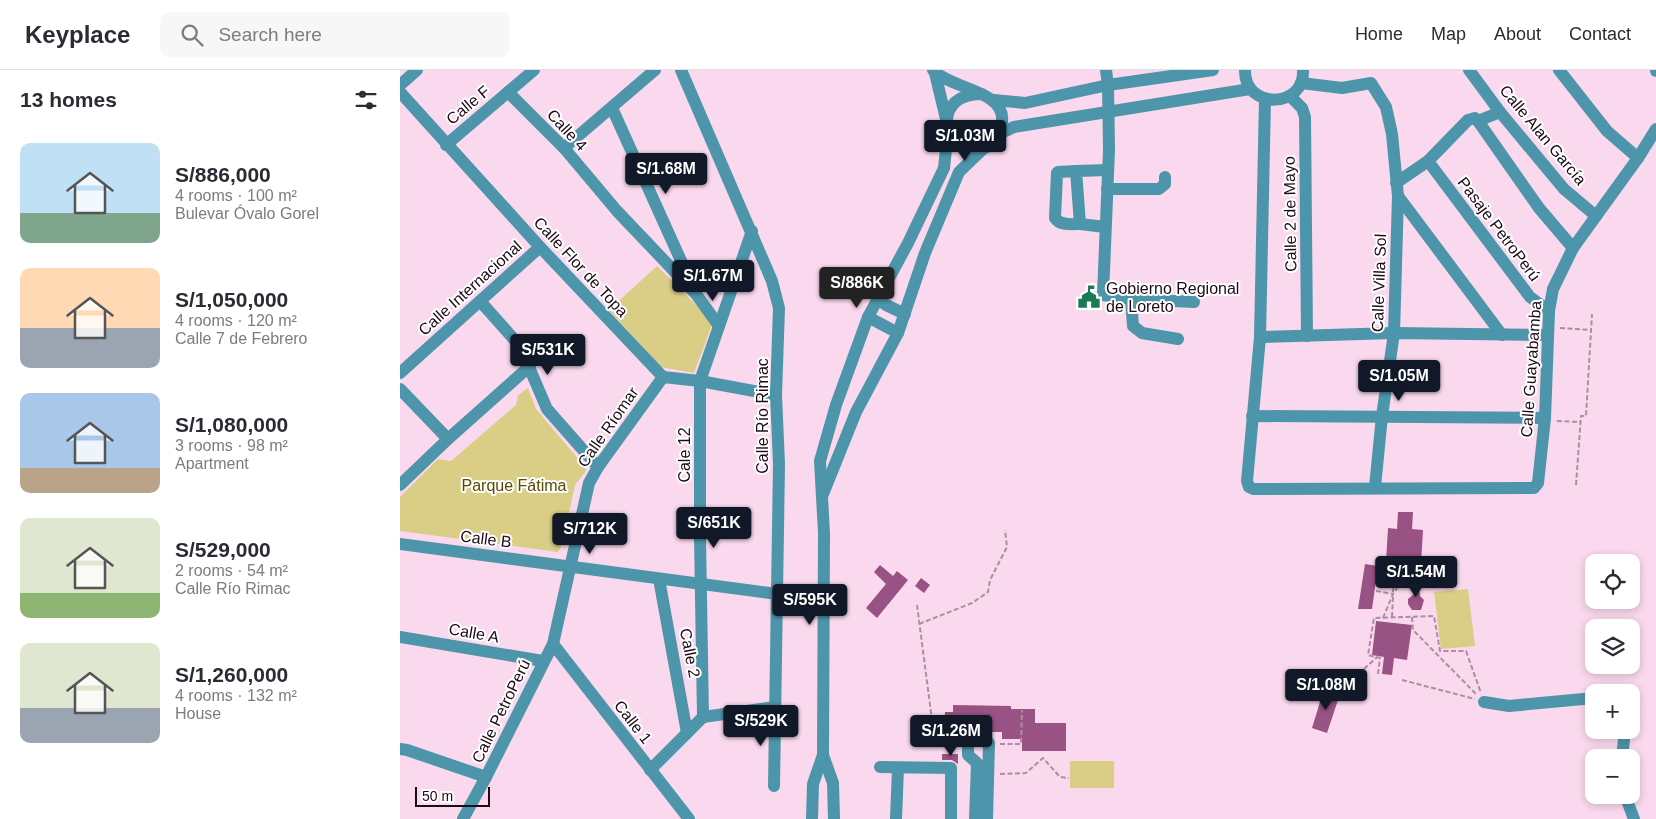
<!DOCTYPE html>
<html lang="en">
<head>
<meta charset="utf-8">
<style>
	:root { --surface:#fff; --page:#f7f7f7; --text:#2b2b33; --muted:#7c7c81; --line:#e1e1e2; --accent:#111827 }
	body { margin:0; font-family:Arial,sans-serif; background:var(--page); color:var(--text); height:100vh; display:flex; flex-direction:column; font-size:19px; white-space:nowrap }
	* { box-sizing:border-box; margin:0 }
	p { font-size:16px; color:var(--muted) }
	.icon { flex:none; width:28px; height:28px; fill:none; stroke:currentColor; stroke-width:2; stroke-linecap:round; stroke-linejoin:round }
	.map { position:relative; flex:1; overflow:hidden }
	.panel { display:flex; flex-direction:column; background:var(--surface); width:400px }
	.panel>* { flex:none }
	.tools { position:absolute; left:1185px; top:484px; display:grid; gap:10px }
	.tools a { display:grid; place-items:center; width:55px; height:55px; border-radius:10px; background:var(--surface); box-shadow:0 2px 8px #0003; font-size:25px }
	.scale { position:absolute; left:15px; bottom:12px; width:75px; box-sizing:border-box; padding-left:5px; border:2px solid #1c0a17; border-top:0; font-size:14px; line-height:18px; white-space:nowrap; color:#1c0a17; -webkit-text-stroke:4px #fff; paint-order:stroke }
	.price { position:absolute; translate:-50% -42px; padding:0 11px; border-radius:5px; background:var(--accent); color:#fff; font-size:16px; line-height:32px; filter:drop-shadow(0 1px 2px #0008) }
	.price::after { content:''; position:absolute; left:50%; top:30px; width:15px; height:11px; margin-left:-8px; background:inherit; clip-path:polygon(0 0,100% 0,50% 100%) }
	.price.on { background:#222; color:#fff }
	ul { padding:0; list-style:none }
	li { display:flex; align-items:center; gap:15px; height:125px; padding:0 20px }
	li span { display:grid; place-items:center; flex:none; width:140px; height:100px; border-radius:10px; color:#555 }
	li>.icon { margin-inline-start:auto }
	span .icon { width:60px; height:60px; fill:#fffc; stroke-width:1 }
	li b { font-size:21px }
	h2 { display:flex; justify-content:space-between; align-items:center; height:60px; padding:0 20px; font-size:21px }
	header { display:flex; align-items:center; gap:30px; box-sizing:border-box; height:70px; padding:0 25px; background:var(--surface); border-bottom:1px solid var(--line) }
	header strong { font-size:24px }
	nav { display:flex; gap:28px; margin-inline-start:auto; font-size:18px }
	.search { width:350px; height:45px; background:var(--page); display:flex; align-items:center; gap:12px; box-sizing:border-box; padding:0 18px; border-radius:10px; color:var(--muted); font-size:19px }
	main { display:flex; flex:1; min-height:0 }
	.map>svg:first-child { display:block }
</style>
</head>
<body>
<header>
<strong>Keyplace</strong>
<div class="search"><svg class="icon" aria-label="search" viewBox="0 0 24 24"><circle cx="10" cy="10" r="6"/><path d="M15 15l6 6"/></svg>Search here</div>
<nav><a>Home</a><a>Map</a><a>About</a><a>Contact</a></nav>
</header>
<main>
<section class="panel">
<h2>13 homes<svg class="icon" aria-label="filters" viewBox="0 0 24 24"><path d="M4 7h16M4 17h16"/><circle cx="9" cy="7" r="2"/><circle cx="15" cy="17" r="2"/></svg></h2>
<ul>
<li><span style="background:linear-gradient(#bfe0f5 70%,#7fa58c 0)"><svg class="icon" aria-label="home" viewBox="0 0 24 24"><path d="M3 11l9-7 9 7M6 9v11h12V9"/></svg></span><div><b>S/886,000</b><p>4 rooms · 100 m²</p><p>Bulevar Óvalo Gorel</p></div></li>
<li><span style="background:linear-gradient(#ffd9b3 60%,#9aa5b1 0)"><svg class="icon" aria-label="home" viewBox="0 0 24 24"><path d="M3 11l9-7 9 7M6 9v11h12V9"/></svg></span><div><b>S/1,050,000</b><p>4 rooms · 120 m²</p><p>Calle 7 de Febrero</p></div></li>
<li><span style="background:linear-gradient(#a9c7e8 75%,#b9a48a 0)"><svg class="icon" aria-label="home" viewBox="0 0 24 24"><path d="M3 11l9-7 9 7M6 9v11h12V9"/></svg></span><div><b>S/1,080,000</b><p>3 rooms · 98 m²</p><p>Apartment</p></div></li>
<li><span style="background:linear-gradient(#dfe7d0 75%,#8fb573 0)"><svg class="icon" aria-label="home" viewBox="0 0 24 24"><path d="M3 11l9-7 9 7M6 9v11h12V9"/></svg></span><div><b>S/529,000</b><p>2 rooms · 54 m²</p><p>Calle Río Rimac</p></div></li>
<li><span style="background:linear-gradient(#dfe7d0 65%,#9aa5b1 0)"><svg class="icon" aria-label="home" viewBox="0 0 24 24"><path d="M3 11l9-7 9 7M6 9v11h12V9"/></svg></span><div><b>S/1,260,000</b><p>4 rooms · 132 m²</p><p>House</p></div></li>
</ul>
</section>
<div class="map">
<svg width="1256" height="749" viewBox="0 0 1256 749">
	<rect width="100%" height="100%" fill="#fad8ed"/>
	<g fill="#dacd86">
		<polygon points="257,196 313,252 294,303 261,297 209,240"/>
		<polygon points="128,318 136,339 185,397 186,401 175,415 162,475 158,482 0,461 0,427 38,389 51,391 116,335 118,325"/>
		<polygon points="1068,519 1075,576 1041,579 1034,522"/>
		<rect x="670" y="691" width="44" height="27"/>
	</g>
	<g fill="#995284">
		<polygon points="998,442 1013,442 1012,459 1023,460 1021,494 986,492 988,458 997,459"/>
		<polygon points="965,494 978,496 972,539 958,539"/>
		<polygon points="480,495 493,506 497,501 508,510 477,548 466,538 486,514 474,502"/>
		<polygon points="521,508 530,515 524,523 515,516"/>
		<polygon points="1014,508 1018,508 1020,526 1024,530 1021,540 1012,540 1008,534 1008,529 1013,525"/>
		<polygon points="976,551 1012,555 1007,590 994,588 992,605 982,604 984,587 972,585"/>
		<polygon points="924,619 940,624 927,663 912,658"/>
		<polygon points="553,635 611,636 611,639 635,639 635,653 666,653 666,681 622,681 622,669 602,669 602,662 590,662 584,659 559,661 559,668 544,668 545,642 553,642"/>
		<polygon points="542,684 558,684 558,694 552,690 542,690"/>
	</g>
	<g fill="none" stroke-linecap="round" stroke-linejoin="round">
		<g stroke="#ab8fa1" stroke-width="2" stroke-dasharray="5 2.5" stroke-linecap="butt">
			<polyline points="1160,258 1190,260"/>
			<polyline points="1157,351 1180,352"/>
			<polyline points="1176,415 1181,346 1186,346 1192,244"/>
			<polyline points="980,499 994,501"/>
			<polyline points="976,521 993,524"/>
			<polyline points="993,522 995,494"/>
			<polyline points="517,535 535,673"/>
			<polyline points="992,547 993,527"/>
			<polyline points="1012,547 1013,560 1077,625"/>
			<polyline points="983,548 993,524 1010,499 1009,495"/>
			<polyline points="519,554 572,533 588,522 590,510 607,477 605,460"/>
			<polyline points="964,599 977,587"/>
			<polyline points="978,604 980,588 968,585 974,548 1034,546 1040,581 1066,581 1081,623"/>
			<polyline points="1002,610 1075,629"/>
			<polyline points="527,673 558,674"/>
			<polyline points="600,674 621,674 622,640"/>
			<polyline points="600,704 626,703 643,688 660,707 669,708"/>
		</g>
		<g stroke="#4d95aa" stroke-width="12">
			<polyline points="281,0 372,211 379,238 376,325 379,394 374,716"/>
			<path d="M533 0C550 19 606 20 602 52 601 60 601 64 596 70 591 77 581 80 572 80 541 78 533 23 582 24"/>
			<polyline points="706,0 708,15 709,80 703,225 731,229 733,256 742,263 778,269"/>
			<path d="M845 0C844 40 905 39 903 0"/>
			<polyline points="1069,0 1100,42 1164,119 1196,146"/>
			<polyline points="1159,0 1207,61 1238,88"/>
			<polyline points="1256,0 1256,1"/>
			<polyline points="535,3 546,49"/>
			<polyline points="901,13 942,18 971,13 986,37 992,64 998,126 994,263 982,346 975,417"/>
			<polyline points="0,15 17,0"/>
			<polyline points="0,22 140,177 263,307 300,311 376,325"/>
			<polyline points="108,22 164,78 217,141 296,224 319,256"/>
			<polyline points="890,26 902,38 905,47 907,266"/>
			<polyline points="865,29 860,267 847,411 849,417 853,419 1134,418 1138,413 1145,348 1149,241 1153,219 1173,178 1238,88 1256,59"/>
			<polyline points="594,30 625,33 708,15 813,0"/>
			<polyline points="212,38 292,215"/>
			<polyline points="1078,51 1139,138 1173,178"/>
			<polyline points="601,63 614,57 850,19"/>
			<polyline points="46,75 134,0"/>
			<polyline points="164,78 255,0"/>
			<polyline points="1028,91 1130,227 1149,241"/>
			<path d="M676 101 658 102 657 103 655 148C660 156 672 154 680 154"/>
			<polyline points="996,113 1028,91 1068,50 1075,48 1078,51 1100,42"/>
			<polyline points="707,119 759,119 765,114 765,107"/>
			<polyline points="998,126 1102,265"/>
			<polyline points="705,157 680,154 676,101 708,100"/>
			<polyline points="478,229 486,235 505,244"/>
			<polyline points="731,229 794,232"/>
			<polyline points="80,231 120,276 147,339 198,397"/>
			<polyline points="468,247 498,263"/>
			<polyline points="860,267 994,263 1147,265"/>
			<polyline points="0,303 140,177"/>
			<polyline points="0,319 48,369"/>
			<polyline points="852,346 1145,348"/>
			<polyline points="0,415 48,369 130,296"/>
			<polyline points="423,424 456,342 498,263 525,183 559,102 583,79"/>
			<polyline points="0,474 377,524"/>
			<polyline points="259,509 287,663"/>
			<polyline points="0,567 143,591"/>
			<polyline points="153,574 289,749"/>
			<polyline points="1084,632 1109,636 1194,628"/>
			<polyline points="303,647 300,467 300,311 352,161"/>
			<polyline points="303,647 375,637"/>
			<polyline points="0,679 7,680 86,707"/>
			<polyline points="423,685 433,713 434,749"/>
			<polyline points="1222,688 1225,660"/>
			<polyline points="480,697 551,698 551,749"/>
			<polyline points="250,700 303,647"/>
			<polyline points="1225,725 1234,749"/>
			<polyline points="63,749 86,707 153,574 189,413 198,397 263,307"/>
			<polyline points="412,749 413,714 423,685 424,463 420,391 436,335 468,247 508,173 544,98 548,60"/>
			<polyline points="496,749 498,698"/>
			<polyline points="575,749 577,693 568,685 568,674 573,667 584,667 589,673 587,749"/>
		</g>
	</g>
	<defs>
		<symbol id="civic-bare" viewBox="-9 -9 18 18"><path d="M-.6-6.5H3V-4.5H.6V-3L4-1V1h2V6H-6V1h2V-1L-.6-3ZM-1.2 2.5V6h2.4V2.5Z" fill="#1b7a51" stroke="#fff" stroke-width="2.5" paint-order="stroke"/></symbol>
	</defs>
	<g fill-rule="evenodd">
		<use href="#civic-bare" x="673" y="211" width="32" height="32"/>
	</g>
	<g text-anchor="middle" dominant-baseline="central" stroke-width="4" stroke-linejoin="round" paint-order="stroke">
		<g font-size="16" fill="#1c0a17" stroke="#fff">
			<text transform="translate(68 35) rotate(-40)">Calle F</text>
			<text transform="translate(167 60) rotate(47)">Calle 4</text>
			<text transform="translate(1143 65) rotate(50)">Calle Alan García</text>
			<text transform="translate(890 144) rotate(-91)">Calle 2 de Mayo</text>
			<text transform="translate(1099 159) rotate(53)">Pasaje PetroPerú</text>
			<text transform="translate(181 197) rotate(47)">Calle Flor de Topa</text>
			<text transform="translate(979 213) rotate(-88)">Calle Villa Sol</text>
			<text transform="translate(70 218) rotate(-42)">Calle Internacional</text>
			<text transform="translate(1131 299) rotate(-86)">Calle Guayabamba</text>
			<text transform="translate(362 346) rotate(-90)">Calle Río Rimac</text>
			<text transform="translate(208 357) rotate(-55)">Calle Ríomar</text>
			<text transform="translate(284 385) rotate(-90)">Cale 12</text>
			<text transform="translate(86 469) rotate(7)">Calle B</text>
			<text transform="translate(74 563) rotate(10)">Calle A</text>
			<text transform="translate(290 583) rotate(79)">Calle 2</text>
			<text transform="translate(101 641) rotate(-64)">Calle PetroPerú</text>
			<text transform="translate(233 652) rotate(52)">Calle 1</text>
		</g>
		<g font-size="16" fill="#1c0a17" stroke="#fff" text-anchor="start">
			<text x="706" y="218">Gobierno Regional<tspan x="706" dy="18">de Loreto</tspan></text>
		</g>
		<g font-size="16" fill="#564b00" stroke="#fff">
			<text x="114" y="415">Parque Fátima</text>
		</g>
	</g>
</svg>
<div class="tools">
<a><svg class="icon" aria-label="locate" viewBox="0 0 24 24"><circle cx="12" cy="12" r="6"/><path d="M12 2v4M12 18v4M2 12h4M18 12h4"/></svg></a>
<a><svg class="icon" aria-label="layers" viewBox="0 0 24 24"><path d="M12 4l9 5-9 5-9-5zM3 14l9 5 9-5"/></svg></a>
<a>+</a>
<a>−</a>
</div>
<div class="scale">50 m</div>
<b class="price" style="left:565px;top:92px">S/1.03M</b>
<b class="price" style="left:266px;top:125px">S/1.68M</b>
<b class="price" style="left:313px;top:232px">S/1.67M</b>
<b class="price on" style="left:457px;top:239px">S/886K</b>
<b class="price" style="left:148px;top:306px">S/531K</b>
<b class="price" style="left:999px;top:332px">S/1.05M</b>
<b class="price" style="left:314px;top:479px">S/651K</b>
<b class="price" style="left:190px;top:485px">S/712K</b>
<b class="price" style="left:1016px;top:528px">S/1.54M</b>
<b class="price" style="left:410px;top:556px">S/595K</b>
<b class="price" style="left:926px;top:641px">S/1.08M</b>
<b class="price" style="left:361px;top:677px">S/529K</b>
<b class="price" style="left:551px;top:687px">S/1.26M</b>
</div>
</main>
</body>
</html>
